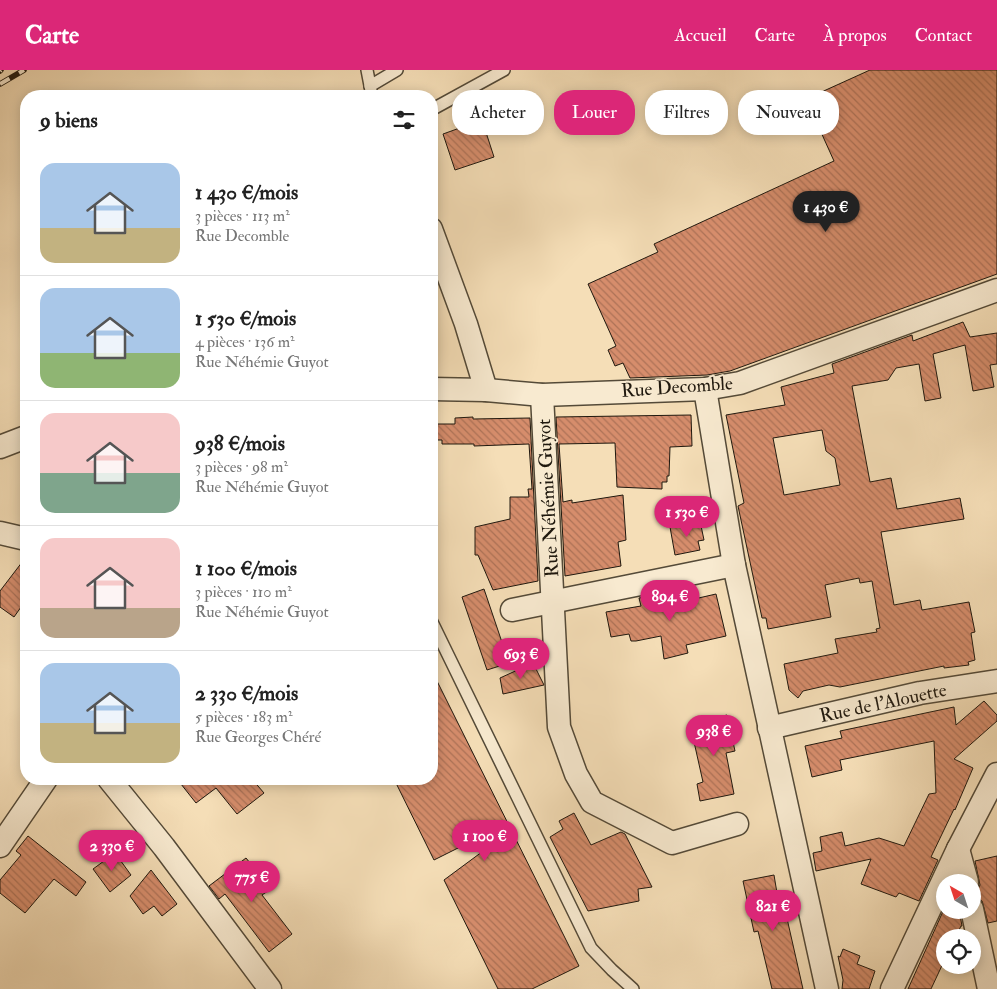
<!DOCTYPE html>
<html lang="fr">
<head>
<meta charset="utf-8">
<style>
	:root { --surface:#fff; --page:#f2f2f2; --text:#222; --muted:#767676; --line:#e0e0e0; --accent:#db2777 }
	body { margin:0; font-family:"IM FELL Double Pica",serif; background:var(--page); color:var(--text); height:100vh; display:flex; flex-direction:column; font-size:19px; white-space:nowrap }
	* { box-sizing:border-box; margin:0 }
	p { font-size:16px; color:var(--muted) }
	.icon { flex:none; width:28px; height:28px; fill:none; stroke:currentColor; stroke-width:2; stroke-linecap:round; stroke-linejoin:round }
	.map { position:relative; flex:1; overflow:hidden }
	.drawer { position:absolute; left:20px; top:20px; width:418px; height:695px; display:flex; flex-direction:column; background:var(--surface); border-radius:20px; box-shadow:0 2px 12px #0003 }
	.drawer>* { flex:none }
	.top-card { position:absolute; left:452px; top:20px; width:469px; height:45px; display:flex; gap:10px }
	.needle { width:32px; rotate:321deg }
	.fabs { position:absolute; left:936px; top:804px; display:grid; gap:10px }
	.fabs a { display:grid; place-items:center; width:45px; height:45px; border-radius:50%; background:var(--surface); box-shadow:0 2px 12px #0003; font-size:25px }
	.price { position:absolute; translate:-50% -42px; padding:0 11px; border-radius:18px; background:var(--accent); color:#fff; font-size:16px; line-height:32px; filter:drop-shadow(0 1px 2px #0008) }
	.price::after { content:''; position:absolute; left:50%; top:30px; width:15px; height:11px; margin-left:-8px; background:inherit; clip-path:polygon(0 0,100% 0,50% 100%) }
	.price.active { background:#222; color:#fff }
	ul { padding:0; list-style:none }
	li { display:flex; align-items:center; gap:15px; height:125px; padding:0 20px }
	li+li { border-top:1px solid var(--line) }
	li span { display:grid; place-items:center; flex:none; width:140px; height:100px; border-radius:15px; color:#555 }
	li>.icon { margin-inline-start:auto }
	span .icon { width:60px; height:60px; fill:#fffc; stroke-width:1 }
	li b { font-size:21px }
	h2 { display:flex; justify-content:space-between; align-items:center; height:60px; padding:0 20px; font-size:21px }
	.tag { padding:0 18px; border-radius:20px; background:var(--surface); box-shadow:0 2px 12px #0003; font-size:18px; line-height:45px }
	.tag.active { background:var(--accent); color:#fff }
	header { display:flex; align-items:center; gap:30px; box-sizing:border-box; height:70px; padding:0 25px; background:var(--accent); color:#fff }
	header strong { font-size:24px }
	nav { display:flex; gap:28px; margin-inline-start:auto; font-size:18px }
	.map>svg:first-child { display:block }
</style>
</head>
<body>
<header>
<strong>Carte</strong>
<nav><a>Accueil</a><a>Carte</a><a>À propos</a><a>Contact</a></nav>
</header>
<div class="map">
<svg width="997" height="919" viewBox="0 0 997 919">
	<defs>
		<pattern id="building-back-hatch" width="6" height="6" patternUnits="userSpaceOnUse" patternTransform="scale(1.25)"><rect width="6" height="6" fill="#d68d6c"/><path d="M-1 5l2 2M0 0l6 6M5-1l2 2" fill="none" stroke="#ad7257"/></pattern>
	</defs>
	<rect width="100%" height="100%" fill="#f5deb7"/>
	<filter id="stains"><feTurbulence type="fractalNoise" baseFrequency=".004" numOctaves="4"/><feColorMatrix values="0 0 0 0 .2 0 0 0 0 .09 0 0 0 0 .02 0 0 0 .5 -.17"/></filter>
	<radialGradient id="worn" r=".72"><stop offset=".6" stop-color="#630" stop-opacity="0"/><stop offset="1" stop-color="#630" stop-opacity=".3"/></radialGradient>
	<g fill="url(#building-back-hatch)" stroke="#1f180e" fill-rule="evenodd">
		<polygon points="870,0 997,0 997,204 730,301 707,305 630,308 623,293 615,296 608,280 616,276 588,214 658,182 654,174 834,91 806,29"/>
		<polygon points="482,50 494,87 455,100 443,64"/>
		<path d="M963 252 970 267 997 263V294L990 295 994 317 973 321 965 275 933 284 941 328 925 331 919 294 896 298 888 310 852 316 870 412 891 408 897 439 960 428 964 449 881 462 894 535 920 530 922 540 969 532 975 562 971 563 975 590 968 592 969 595 944 598V596L840 617 829 615 803 621 798 628 789 620 784 594 838 583 835 569 877 562 876 559 880 558 872 511 860 513 859 508 825 515 831 547 768 559 766 548H762L738 436 744 433 726 345 785 335 781 317 834 303 832 294 912 265 913 271ZM822 360 826 381 835 388 840 415 784 425 773 368Z"/>
		<polygon points="691,345 692,376 670,377 669,406 667,406 667,412 662,412 662,419 617,417 615,373 559,374 563,432 572,430 572,433 623,425 626,470 618,472 621,496 565,506 556,347"/>
		<polygon points="473,347 473,349 530,348 538,511 493,520 478,485 475,485 475,457 510,449 510,427 529,427 528,419 532,419 529,374 474,376 474,374 442,374 442,370 431,370 431,354 455,354 455,348"/>
		<polygon points="700,451 704,470 698,471 700,480 675,485 670,457"/>
		<polygon points="26,487 26,530 14,547 0,537 0,521"/>
		<polygon points="484,519 509,593 487,600 462,527"/>
		<polygon points="666,523 668,535 716,524 726,566 686,575 688,583 664,589 661,566 636,571 631,571 629,564 611,567 606,542 641,536 639,528"/>
		<polygon points="533,593 544,615 503,624 500,608"/>
		<polygon points="431,599 579,896 532,919 498,919 444,810 494,773 488,763 434,790 394,709 431,709"/>
		<polygon points="984,631 997,645 997,651 954,689 973,698 955,740 954,739 931,787 938,790 919,831 899,823 896,827 861,814 871,789 816,801 813,783 822,781 820,767 842,762 845,776 879,768 904,776 929,724 936,723 934,671 840,690 842,700 812,707 805,676 842,668 840,661 954,637 956,655"/>
		<polygon points="727,645 735,681 726,683 734,724 700,731 697,714 703,712 690,654"/>
		<polygon points="177,709 252,709 264,723 237,744 216,718 196,733"/>
		<polygon points="574,743 591,775 621,762 625,764 652,817 638,819 639,831 588,841 550,767 563,759 559,751"/>
		<polygon points="28,766 86,812 76,826 54,809 25,843 0,823 0,810 21,785 16,781"/>
		<polygon points="115,783 131,805 110,822 93,799"/>
		<polygon points="997,786 997,851 988,853 982,831 972,826 972,824 977,821 980,815 975,791"/>
		<polygon points="246,788 271,819 262,825 292,864 269,882 225,824 219,829 209,816"/>
		<polygon points="151,800 177,834 162,846 154,836 143,844 130,826"/>
		<polygon points="774,805 777,823 781,822 803,919 772,919 758,861 754,862 743,811"/>
		<polygon points="945,837 945,840 959,840 962,856 961,856 955,868 945,868 945,889 931,919 908,919"/>
		<polygon points="843,879 860,886 857,894 875,901 869,919 842,919 843,910 838,886 840,887"/>
	</g>
	<g fill="none" stroke-linecap="round" stroke-linejoin="round">
		<defs>
			<g id="lane">
				<polyline points="367,0 372,26"/>
				<polyline points="370,16 397,0"/>
				<polyline points="431,40 504,0"/>
				<polyline points="431,550 591,878 612,900 633,919"/>
			</g>
			<g id="street">
				<polyline points="431,159 466,254 486,320"/>
				<polyline points="431,319 486,320 542,325 705,319 740,313 997,220"/>
				<polyline points="705,319 734,495 827,919"/>
				<polyline points="542,325 559,657 576,704 592,732 672,773 737,754"/>
				<polyline points="0,377 26,367"/>
				<polyline points="0,463 26,469"/>
				<polyline points="512,540 734,495"/>
				<polyline points="769,658 920,623 997,611"/>
				<polyline points="109,709 164,777 270,919"/>
				<polyline points="0,776 46,709"/>
				<polyline points="958,779 967,812"/>
				<polyline points="972,839 989,919"/>
				<polyline points="892,919 958,779 997,704"/>
			</g>
		</defs>
		<use href="#lane" stroke="#544a38" stroke-width="14"/>
		<use href="#street" stroke="#544a38" stroke-width="25"/>
		<use href="#lane" stroke="#f8ead0" stroke-width="11"/>
		<use href="#street" stroke="#f8ead0" stroke-width="22"/>
		<defs>
			<g id="rail">
				<polyline points="0,1 1,0"/>
				<polyline points="0,14 24,0"/>
			</g>
		</defs>
		<use href="#rail" stroke="#1f180e" stroke-width="5.5"/>
		<use href="#rail" stroke="#f8ead0" stroke-width="4" stroke-dasharray="11" stroke-linecap="butt"/>
	</g>
	<g text-anchor="middle" dominant-baseline="central" stroke-width="4" stroke-linejoin="round" paint-order="stroke">
		<g font-size="19" fill="#1f180e" stroke="#f8ead0">
			<text transform="translate(677 317) rotate(-4)">Rue Decomble</text>
			<text transform="translate(548 428) rotate(-93)">Rue Néhémie Guyot</text>
			<text transform="translate(883 633) rotate(-12)">Rue de l'Alouette</text>
		</g>
	</g>
	<rect width="100%" height="100%" filter="url(#stains)"/>
	<rect width="100%" height="100%" fill="url(#worn)"/>
</svg>
<div class="fabs">
<a><svg class="needle" viewBox="-14 -14 28 28"><path d="M0-13l5 13h-10z" fill="#e53935"/><path d="M0 13l5-13h-10z" fill="#767676"/></svg></a>
<a><svg class="icon" aria-label="locate" viewBox="0 0 24 24"><circle cx="12" cy="12" r="6"/><path d="M12 2v4M12 18v4M2 12h4M18 12h4"/></svg></a>
</div>
<b class="price active" style="left:826px;top:163px">1 430 €</b>
<b class="price" style="left:687px;top:468px">1 530 €</b>
<b class="price" style="left:670px;top:552px">894 €</b>
<b class="price" style="left:521px;top:610px">693 €</b>
<b class="price" style="left:714px;top:687px">938 €</b>
<b class="price" style="left:485px;top:792px">1 100 €</b>
<b class="price" style="left:112px;top:802px">2 330 €</b>
<b class="price" style="left:252px;top:833px">775 €</b>
<b class="price" style="left:773px;top:862px">821 €</b>
<div class="top-card">
<a class="tag">Acheter</a>
<a class="tag active">Louer</a>
<a class="tag">Filtres</a>
<a class="tag">Nouveau</a>
</div>
<section class="drawer">
<h2>9 biens<svg class="icon" aria-label="filters" viewBox="0 0 24 24"><path d="M4 7h16M4 17h16"/><circle cx="9" cy="7" r="2"/><circle cx="15" cy="17" r="2"/></svg></h2>
<ul>
<li><span style="background:linear-gradient(#a9c7e8 65%,#c2b280 0)"><svg class="icon" aria-label="home" viewBox="0 0 24 24"><path d="M3 11l9-7 9 7M6 9v11h12V9"/></svg></span><div><b>1 430 €/mois</b><p>3 pièces · 113 m²</p><p>Rue Decomble</p></div></li>
<li><span style="background:linear-gradient(#a9c7e8 65%,#8fb573 0)"><svg class="icon" aria-label="home" viewBox="0 0 24 24"><path d="M3 11l9-7 9 7M6 9v11h12V9"/></svg></span><div><b>1 530 €/mois</b><p>4 pièces · 136 m²</p><p>Rue Néhémie Guyot</p></div></li>
<li><span style="background:linear-gradient(#f6c9c9 60%,#7fa58c 0)"><svg class="icon" aria-label="home" viewBox="0 0 24 24"><path d="M3 11l9-7 9 7M6 9v11h12V9"/></svg></span><div><b>938 €/mois</b><p>3 pièces · 98 m²</p><p>Rue Néhémie Guyot</p></div></li>
<li><span style="background:linear-gradient(#f6c9c9 70%,#b9a48a 0)"><svg class="icon" aria-label="home" viewBox="0 0 24 24"><path d="M3 11l9-7 9 7M6 9v11h12V9"/></svg></span><div><b>1 100 €/mois</b><p>3 pièces · 110 m²</p><p>Rue Néhémie Guyot</p></div></li>
<li><span style="background:linear-gradient(#a9c7e8 60%,#c2b280 0)"><svg class="icon" aria-label="home" viewBox="0 0 24 24"><path d="M3 11l9-7 9 7M6 9v11h12V9"/></svg></span><div><b>2 330 €/mois</b><p>5 pièces · 183 m²</p><p>Rue Georges Chéré</p></div></li>
</ul>
</section>
</div>
</body>
</html>
